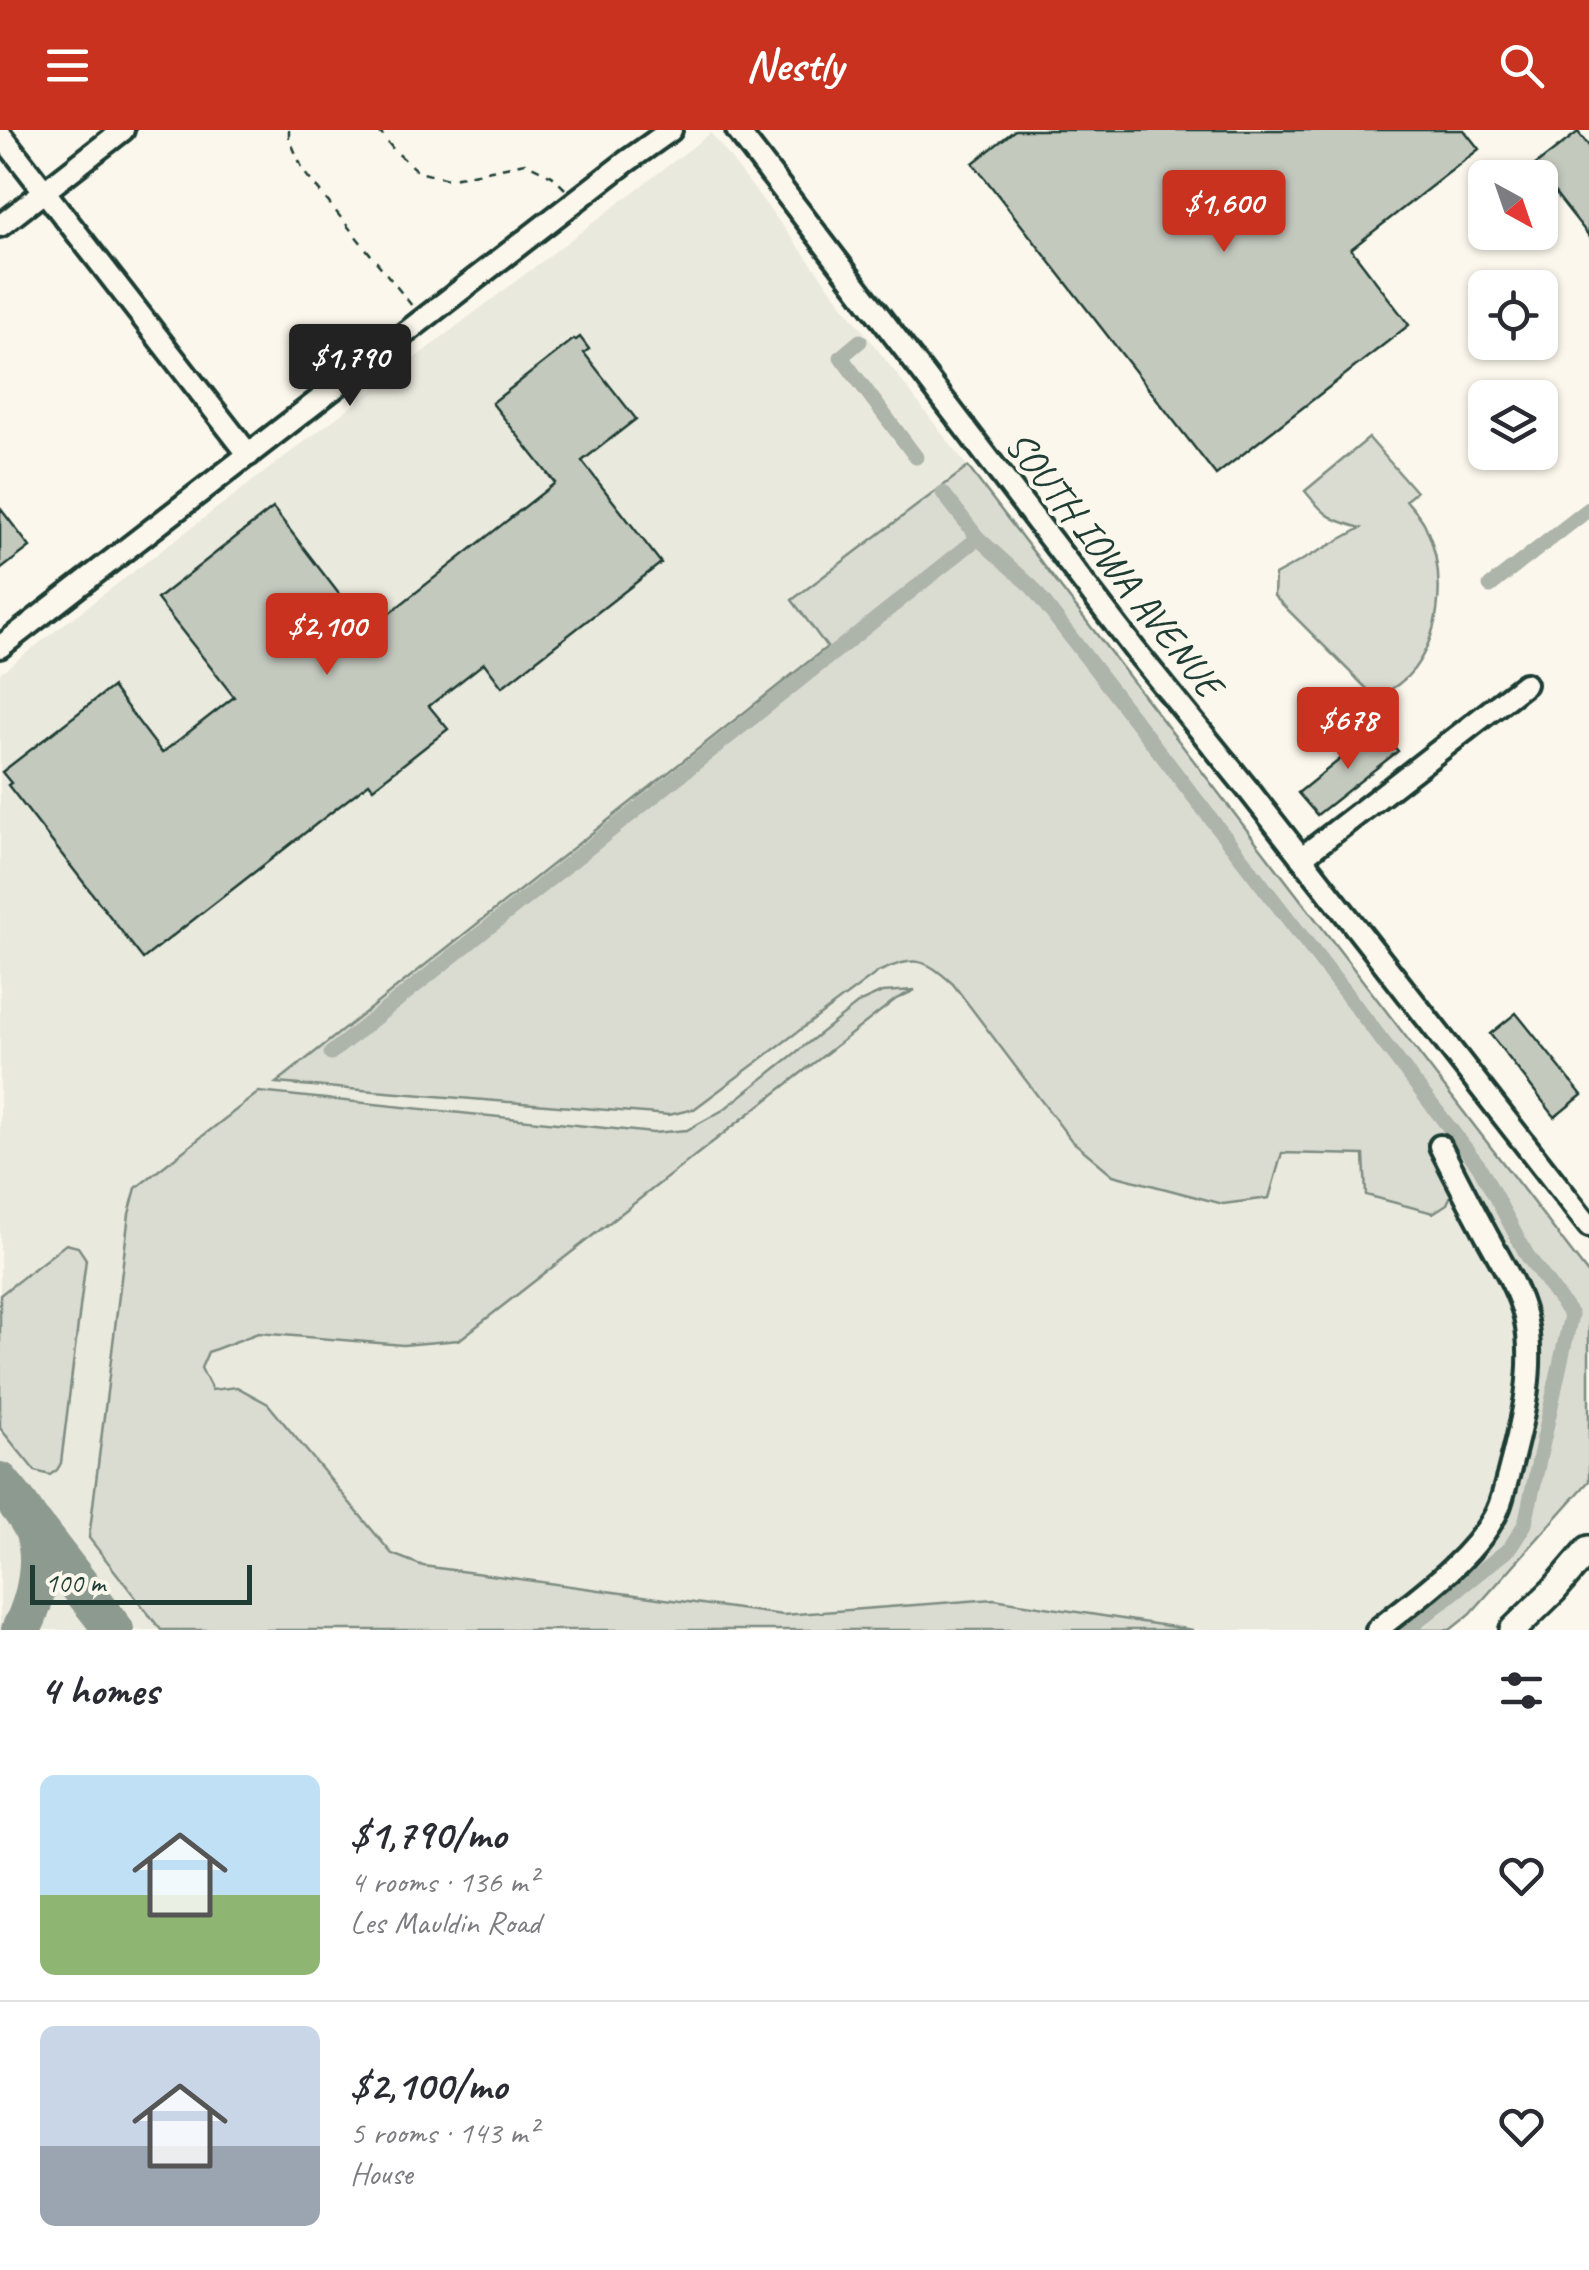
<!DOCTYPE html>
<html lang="en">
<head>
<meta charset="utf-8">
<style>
	:root { --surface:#fff; --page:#f2f2f3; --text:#2b2b33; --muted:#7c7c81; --line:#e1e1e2; --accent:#c8321e }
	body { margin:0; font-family:Caveat,sans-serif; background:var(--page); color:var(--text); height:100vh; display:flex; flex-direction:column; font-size:38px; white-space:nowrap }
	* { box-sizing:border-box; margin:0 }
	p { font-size:32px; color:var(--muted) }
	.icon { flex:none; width:55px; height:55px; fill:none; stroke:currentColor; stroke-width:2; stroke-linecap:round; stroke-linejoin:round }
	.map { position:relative; height:1500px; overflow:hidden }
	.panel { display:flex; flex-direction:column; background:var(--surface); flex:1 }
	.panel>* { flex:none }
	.needle { width:65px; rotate:140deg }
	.fabs { position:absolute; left:1468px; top:30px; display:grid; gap:20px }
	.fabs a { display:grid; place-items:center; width:90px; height:90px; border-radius:15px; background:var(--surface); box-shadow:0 2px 8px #0004; font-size:50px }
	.scale { position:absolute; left:30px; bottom:25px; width:222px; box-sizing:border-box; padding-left:10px; border:5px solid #1f3d34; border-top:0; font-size:28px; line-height:35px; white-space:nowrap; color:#1f3d34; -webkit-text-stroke:8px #fbf7ec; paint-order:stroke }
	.price { position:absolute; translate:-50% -85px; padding:0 22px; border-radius:10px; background:var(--accent); color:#fff; font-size:32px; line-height:65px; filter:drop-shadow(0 2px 5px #0008) }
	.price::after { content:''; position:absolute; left:50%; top:60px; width:30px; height:22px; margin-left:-15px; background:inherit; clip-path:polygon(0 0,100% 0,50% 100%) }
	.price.current { background:#222; color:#fff }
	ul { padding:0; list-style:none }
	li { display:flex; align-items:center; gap:30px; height:250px; padding:0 40px }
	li+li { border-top:2px solid var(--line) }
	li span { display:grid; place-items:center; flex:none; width:280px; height:200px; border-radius:15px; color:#555 }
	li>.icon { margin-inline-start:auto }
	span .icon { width:120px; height:120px; fill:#fffc; stroke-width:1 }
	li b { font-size:42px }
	h2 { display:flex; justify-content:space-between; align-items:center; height:120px; padding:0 40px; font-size:42px }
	header { display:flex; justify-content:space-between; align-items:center; height:130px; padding:0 40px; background:var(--accent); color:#fff; font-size:45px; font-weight:700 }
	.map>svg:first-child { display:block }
</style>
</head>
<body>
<header><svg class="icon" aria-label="menu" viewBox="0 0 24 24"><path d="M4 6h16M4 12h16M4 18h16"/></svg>Nestly<svg class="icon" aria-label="search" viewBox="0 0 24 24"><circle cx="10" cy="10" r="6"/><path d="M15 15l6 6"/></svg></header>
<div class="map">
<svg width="1589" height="1500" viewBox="0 0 1589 1500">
	<rect width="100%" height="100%" fill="#fbf7ec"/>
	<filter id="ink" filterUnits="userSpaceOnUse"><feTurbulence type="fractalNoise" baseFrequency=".01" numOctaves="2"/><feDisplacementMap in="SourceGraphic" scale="20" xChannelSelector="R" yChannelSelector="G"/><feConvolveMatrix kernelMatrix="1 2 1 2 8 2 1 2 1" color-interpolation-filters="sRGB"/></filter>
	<g filter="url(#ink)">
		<polygon fill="#eae9de" points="711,3 1589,1145 1589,1349 1423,1500 0,1500 0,543"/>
		<g fill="#dbdcd1" stroke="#7d8c82" stroke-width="2.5">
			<path d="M1369 308 1416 362 1406 370C1412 378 1421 386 1425 395 1446 440 1443 499 1414 539 1404 552 1390 561 1376 568L1274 466 1275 445 1361 398C1331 390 1325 386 1305 361Z"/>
			<path d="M968 337 1589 1145V1351L1470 1484 1450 1500H1376L1485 1413 1514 1370 1540 1232 1536 1203 1440 1007 1427 1013 1452 1063 1447 1074 1433 1083 1366 1065 1364 1025 1282 1023 1269 1068 1223 1074 1113 1045 1071 1010 953 854C923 827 915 826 878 842L694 979 669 985 276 953 827 517 792 470Z"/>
			<polygon points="915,860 896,869 459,1210 403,1215 258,1203 208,1222 201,1238 212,1260 237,1257 268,1274 392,1424 423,1436 783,1485 994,1469 1193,1500 161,1500 89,1408 129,1084 136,1058 259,962 653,1003 687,1000 723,980 860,872 882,862"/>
			<polygon points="66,1114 78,1117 86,1129 61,1333 57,1340 50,1345 35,1341 0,1298 0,1165"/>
		</g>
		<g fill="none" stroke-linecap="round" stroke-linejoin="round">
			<g stroke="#adb4aa" stroke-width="15">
				<polyline points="860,211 841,227 916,327"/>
				<polyline points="943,363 978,408 1032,457 1479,1036 1527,1125 1571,1185 1525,1394 1510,1418 1407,1500"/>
				<polyline points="1490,456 1589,379"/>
				<polyline points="331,923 978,408"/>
			</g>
			<g stroke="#8d9a90" stroke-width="40">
				<path d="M0 1352C11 1366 25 1381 33 1398 46 1429 36 1471 21 1500"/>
				<polyline points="33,1395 114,1500"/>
			</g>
		</g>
		<g fill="#c4c9be" stroke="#1f3d34" stroke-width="2.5">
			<polygon points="1015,0 1464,0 1479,19 1351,119 1409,195 1216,345 973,33"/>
			<polygon points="1578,2 1589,16 1589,106 1534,36"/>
			<polygon points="580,207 589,219 584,223 636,289 582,331 661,433 502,557 484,533 429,576 448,599 373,658 369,653 143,829 8,655 11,653 2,642 112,557 162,623 234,567 157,469 273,378 349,477 353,473 372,497 555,353 492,273 574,209 576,210"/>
			<polygon points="0,378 30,417 0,440"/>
			<polygon points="1379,598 1398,621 1317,685 1298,663"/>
			<polygon points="1516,883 1582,965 1555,987 1490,904"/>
		</g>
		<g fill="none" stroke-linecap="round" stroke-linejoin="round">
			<defs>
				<g id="minor">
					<polyline points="737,0 1135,520 1250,662 1589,1096"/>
					<polyline points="0,4 249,325"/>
					<polyline points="0,96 123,0"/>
					<polyline points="0,517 626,32 671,0"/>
					<polyline points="1301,728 1525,554"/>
					<path d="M1377 1500C1415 1469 1468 1433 1493 1389 1501 1377 1504 1360 1508 1346 1521 1296 1537 1239 1525 1187 1518 1158 1500 1130 1486 1104 1470 1075 1455 1045 1440 1016"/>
				</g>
				<polyline id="major" points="1513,1500 1554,1460 1589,1419"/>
			</defs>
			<use href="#minor" stroke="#1f3d34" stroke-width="28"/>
			<use href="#major" stroke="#1f3d34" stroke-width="32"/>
			<g stroke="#1f3d34" stroke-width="2.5" stroke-dasharray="8 8" stroke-linecap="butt">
				<polyline points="289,0 289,8 304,42 413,177"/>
				<polyline points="378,0 393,19 418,42 448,49 525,33 552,46 565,59"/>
			</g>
			<use href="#minor" stroke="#fbf7ec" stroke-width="20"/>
			<use href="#major" stroke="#fbf7ec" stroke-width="25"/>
		</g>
	</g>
	<g text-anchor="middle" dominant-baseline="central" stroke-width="9" stroke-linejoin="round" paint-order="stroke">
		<g font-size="40" fill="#1f3d34" stroke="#fbf7ec">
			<text transform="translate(1114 434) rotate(52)">SOUTH IOWA AVENUE</text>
		</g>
	</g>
</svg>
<div class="fabs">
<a><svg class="needle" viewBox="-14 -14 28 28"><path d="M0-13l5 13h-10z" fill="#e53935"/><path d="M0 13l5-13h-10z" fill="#7c7c81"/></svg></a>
<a><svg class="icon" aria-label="locate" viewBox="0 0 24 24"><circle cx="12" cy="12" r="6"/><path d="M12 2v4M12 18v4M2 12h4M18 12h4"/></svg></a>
<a><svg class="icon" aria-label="layers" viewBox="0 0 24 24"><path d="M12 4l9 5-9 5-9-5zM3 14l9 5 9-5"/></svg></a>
</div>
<div class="scale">100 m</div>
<b class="price" style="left:1224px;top:125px">$1,600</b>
<b class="price current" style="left:350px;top:279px">$1,790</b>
<b class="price" style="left:327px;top:548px">$2,100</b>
<b class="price" style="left:1348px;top:642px">$678</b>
</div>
<section class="panel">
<h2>4 homes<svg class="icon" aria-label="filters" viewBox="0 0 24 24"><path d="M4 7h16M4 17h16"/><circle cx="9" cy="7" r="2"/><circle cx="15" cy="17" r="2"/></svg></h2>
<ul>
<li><span style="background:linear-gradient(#bfe0f5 60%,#8fb573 0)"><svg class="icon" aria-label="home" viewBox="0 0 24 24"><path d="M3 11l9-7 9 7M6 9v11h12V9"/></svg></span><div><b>$1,790/mo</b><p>4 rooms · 136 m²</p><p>Les Mauldin Road</p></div><svg class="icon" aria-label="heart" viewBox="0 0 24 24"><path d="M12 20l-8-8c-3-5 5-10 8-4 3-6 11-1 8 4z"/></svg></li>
<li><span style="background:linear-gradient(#c9d6e8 60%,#9aa5b1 0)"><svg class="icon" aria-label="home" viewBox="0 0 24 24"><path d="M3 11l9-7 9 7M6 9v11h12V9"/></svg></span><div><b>$2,100/mo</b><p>5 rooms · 143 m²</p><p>House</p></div><svg class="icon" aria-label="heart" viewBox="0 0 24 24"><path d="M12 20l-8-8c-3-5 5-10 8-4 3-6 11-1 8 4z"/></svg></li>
</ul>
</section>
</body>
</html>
